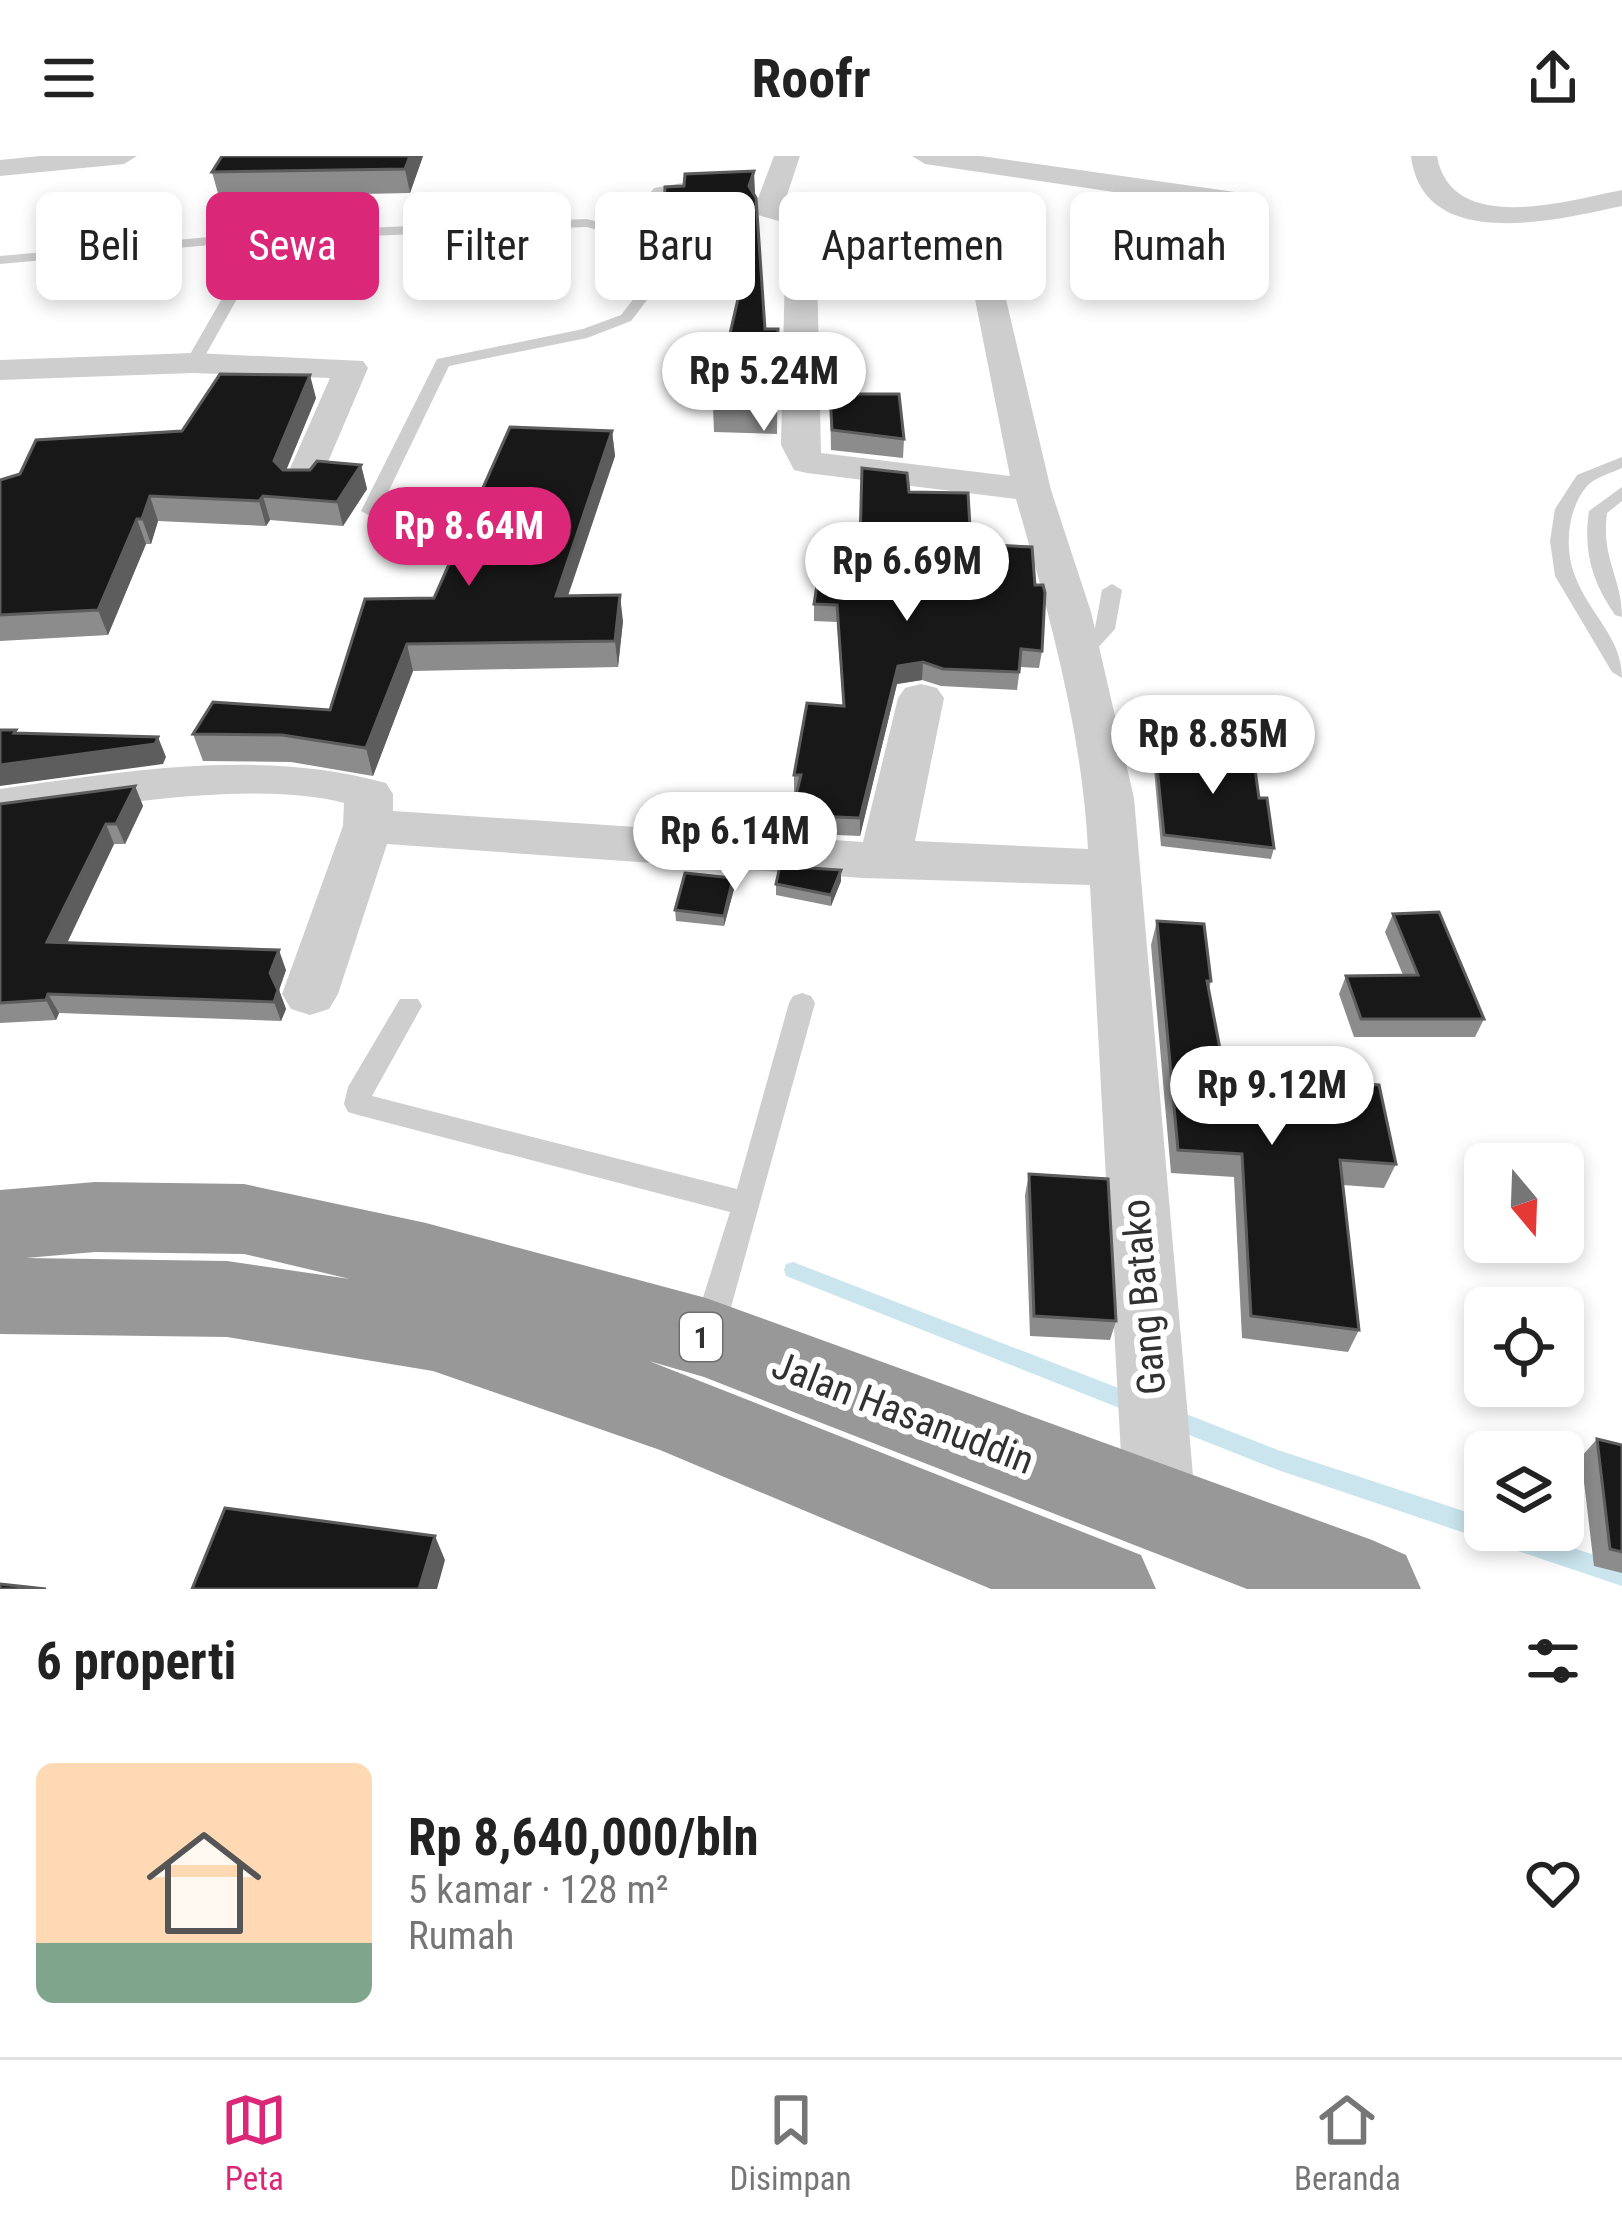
<!DOCTYPE html>
<html lang="id">
<head>
<meta charset="utf-8">
<style>
	:root { --surface:#fff; --page:#f6f6f6; --text:#222; --muted:#767676; --line:#e0e0e0; --accent:#db2777 }
	body { margin:0; font-family:"Roboto Condensed",sans-serif; background:var(--page); color:var(--text); height:100vh; display:flex; flex-direction:column; font-size:45px; white-space:nowrap }
	* { box-sizing:border-box; margin:0 }
	p { font-size:39px; color:var(--muted) }
	.icon { flex:none; width:66px; height:66px; fill:none; stroke:currentColor; stroke-width:2; stroke-linecap:round; stroke-linejoin:round }
	.map { position:relative; height:1433px; overflow:hidden }
	.panel { display:flex; flex-direction:column; background:var(--surface); flex:1 }
	.panel>* { flex:none }
	.guide { position:absolute; left:36px; top:36px; width:1551px; height:108px; display:flex; gap:24px }
	.needle { width:78px; rotate:161deg }
	.buttons { position:absolute; left:1464px; top:987px; display:grid; gap:24px }
	.buttons a { display:grid; place-items:center; width:120px; height:120px; border-radius:18px; background:var(--surface); box-shadow:0 6px 18px #0003; font-size:60px }
	.price { position:absolute; translate:-50% -102px; padding:0 27px; border-radius:42px; background:#fff; color:#222; font-size:39px; line-height:78px; filter:drop-shadow(0 3px 6px #0008) }
	.price::after { content:''; position:absolute; left:50%; top:72px; width:36px; height:27px; margin-left:-18px; background:inherit; clip-path:polygon(0 0,100% 0,50% 100%) }
	.price.on { background:var(--accent); color:#fff }
	ul { padding:0; list-style:none }
	li { display:flex; align-items:center; gap:36px; height:300px; padding:0 36px }
	li span { display:grid; place-items:center; flex:none; width:336px; height:240px; border-radius:18px; color:#555 }
	li>.icon { margin-inline-start:auto }
	span .icon { width:144px; height:144px; fill:#fffc; stroke-width:1 }
	li b { font-size:51px }
	h2 { display:flex; justify-content:space-between; align-items:center; height:144px; padding:0 36px; font-size:51px }
	.chip { padding:0 42px; border-radius:18px; background:var(--surface); box-shadow:0 6px 18px #0003; font-size:42px; line-height:108px }
	.chip.on { background:var(--accent); color:#fff }
	header { display:flex; justify-content:space-between; align-items:center; height:156px; padding:0 36px; background:var(--surface); font-size:54px; font-weight:700 }
	.dock { display:flex; justify-content:space-around; align-items:center; height:168px; border-top:3px solid var(--line); background:var(--surface); font-size:33px; color:var(--muted) }
	.dock a { display:grid; justify-items:center; gap:6px }
	.dock .on { color:var(--accent) }
	.map>svg:first-child { display:block }
</style>
</head>
<body>
<header><svg class="icon" aria-label="menu" viewBox="0 0 24 24"><path d="M4 6h16M4 12h16M4 18h16"/></svg>Roofr<svg class="icon" aria-label="share" viewBox="0 0 24 24"><path d="M12 15V3M7 8l5-5 5 5M5 13v7h14v-7"/></svg></header>
<div class="map">
<svg width="1622" height="1433" viewBox="0 0 1622 1433">
	<rect width="100%" height="100%" fill="#fff"/>
	<g fill="none" stroke-linecap="round" stroke-linejoin="round">
		<g fill="#cae5ee" fill-rule="evenodd">
			<polygon points="793,1106 1139,1240 1142,1247 1139,1254 1132,1257 786,1120 784,1114 786,1108"/>
			<polygon points="1171,1252 1278,1294 1485,1362 1485,1374 1519,1374 1622,1408 1622,1430 1278,1314 1164,1269 1161,1262 1164,1255"/>
		</g>
		<g fill="#cecece" fill-rule="evenodd">
			<path d="M716 21 721 22V28L663 38C635 75 644 86 660 127L631 165 587 182 449 210 379 355 370 360 361 355 437 203 583 173 621 159 646 127 629 83 587 71 270 84 201 207 193 212 185 207 255 85 0 108V100L265 76 587 63 630 74 634 58 654 32Z"/>
			<path d="M1622 301V312C1611 317 1596 321 1588 329 1567 352 1564 392 1575 420 1589 458 1622 481 1622 522L1612 516 1555 420 1550 385 1555 353 1577 319Z"/>
			<path d="M1622 331V345L1607 357C1601 404 1622 421 1622 461L1615 459C1592 425 1583 396 1589 355Z"/>
			<polygon points="1112,428 1122,434 1115,473 1085,506 1071,506 1068,502 1071,498 1095,472 1102,434"/>
			<polygon points="802,837 811,840 815,847 725,1173 720,1183 709,1187 698,1183 693,1173 730,1056 358,959 348,956 344,948 348,931 400,843 418,843 422,850 372,940 737,1033 789,847 793,840"/>
		</g>
		<g fill="#cecece" fill-rule="evenodd">
			<polygon points="40,0 137,0 124,8 0,20 0,4"/>
			<path d="M774 0H800L784 48 805 53 816 65 821 297 1010 320 970 118 985 109 1000 118 1051 334 1091 456 1134 642 1196 1354 1186 1380 1160 1390 1134 1380 1124 1354 1090 729 863 722 387 688 338 838 329 853 310 859 291 853 282 838 343 670 344 647C252 623 96 651 0 665V633C126 615 261 592 386 627L393 638V655L863 686 898 542 905 532 921 528 937 532 944 542 915 685 1088 693C1082 574 1049 457 1016 343L807 317 794 314 781 289 786 67 758 59 754 53Z"/>
			<polygon points="912,0 981,0 1249,38 1263,47 1249,56 925,8"/>
			<path d="M1411 0H1437C1451 81 1570 44 1622 34V50C1560 63 1423 99 1411 0Z"/>
			<polygon points="193,197 363,205 368,212 316,334 290,334 284,326 330,222 193,217 0,224 0,204"/>
		</g>
		<path fill="#989898" fill-rule="evenodd" d="M95 1026 244 1028 426 1067 706 1142 1372 1384 1406 1399 1421 1433H1247L704 1221 649 1205 1141 1399 1156 1433H991L660 1294 433 1215 227 1181 0 1178V1034ZM95 1096 244 1098 350 1123 227 1105 26 1102Z"/>
	</g>
	<g fill="#8c8c8c">
		<polygon points="423,0 410,37 219,41 212,16"/>
		<polygon points="754,15 754,38 765,173 778,173 777,278 714,276 713,251 739,140 663,142 661,119"/>
		<polygon points="830,238 904,283 903,302 831,294"/>
		<polygon points="316,242 286,314 310,314 361,309 367,333 343,370 270,364 266,370 158,365 151,388 146,388 108,479 0,485 0,324 182,275"/>
		<polygon points="612,275 615,300 568,440 623,465 618,511 413,515 373,620 291,606 203,605 193,578 330,554 434,442"/>
		<polygon points="909,336 971,388 1042,495 1039,512 1020,511 1017,534 941,530 922,524 897,528 860,680 791,677 791,659 796,637 794,637 794,619 843,550 837,466 814,465 814,448 860,386"/>
		<polygon points="1214,590 1259,642 1274,692 1271,703 1161,690 1153,603 1155,592 1212,597"/>
		<polygon points="135,630 143,650 125,688 114,688 67,787 286,814 279,834 286,853 281,865 59,857 56,864 0,867 0,648"/>
		<polygon points="733,722 734,733 724,770 676,765 675,754"/>
		<polygon points="841,725 831,750 776,739 776,728"/>
		<polygon points="1393,758 1484,863 1475,881 1354,881 1339,838 1346,820 1403,819 1385,776"/>
		<polygon points="1157,765 1211,825 1209,833 1225,919 1396,1008 1384,1032 1343,1029 1359,1174 1348,1196 1242,1182 1234,1021 1171,1017 1151,789"/>
		<polygon points="1029,1018 1116,1165 1110,1184 1030,1180 1025,1039"/>
		<polygon points="1597,1283 1622,1289 1622,1417 1594,1410 1581,1301"/>
	</g>
	<g fill="#5d5d5d">
		<polygon points="410,0 423,0 410,37 405,13"/>
		<polygon points="754,15 755,36 750,51 749,30"/>
		<polygon points="310,219 316,242 280,329 274,305"/>
		<polygon points="612,275 615,300 559,466 556,440"/>
		<polygon points="361,309 367,333 343,370 337,346"/>
		<polygon points="150,340 158,365 151,388 142,363"/>
		<polygon points="263,340 270,364 266,370 259,345"/>
		<polygon points="137,363 146,388 108,479 98,454"/>
		<polygon points="620,439 623,465 618,511 615,485"/>
		<polygon points="407,488 413,515 373,620 366,592"/>
		<polygon points="923,506 922,524 897,528 860,680 860,662 898,510"/>
		<polygon points="158,581 166,601 163,608 0,630 0,609"/>
		<polygon points="135,630 143,650 125,688 116,668"/>
		<polygon points="106,668 114,688 58,806 47,786"/>
		<polygon points="841,714 841,725 831,750 831,739"/>
		<polygon points="733,722 734,733 724,770 724,760"/>
		<polygon points="279,794 286,814 279,834 286,853 281,865 274,846 270,817"/>
		<polygon points="48,838 59,857 56,864 46,844"/>
		<polygon points="435,1380 445,1404 437,1433 419,1433"/>
	</g>
	<g fill="#181818" stroke="#5d5d5d" stroke-width="3">
		<polygon points="222,0 410,0 405,13 212,16"/>
		<polygon points="754,15 749,30 756,42 765,173 778,173 776,253 713,251 744,117 661,119 665,31 684,30 685,18"/>
		<polygon points="220,218 310,219 274,305 283,314 310,314 317,305 361,309 337,346 263,340 259,345 150,340 142,363 137,363 98,454 0,459 0,324 20,318 36,284 182,275"/>
		<polygon points="830,238 899,238 904,283 832,274"/>
		<polygon points="510,271 612,275 556,440 620,439 615,485 407,488 366,592 282,579 193,578 213,546 330,554 365,443 434,442"/>
		<polygon points="862,312 907,317 909,336 968,337 971,388 1032,391 1035,429 1043,429 1045,437 1042,495 1021,493 1019,516 943,513 923,506 898,510 860,662 791,659 801,619 794,619 807,547 844,550 837,449 814,448 824,384 860,386"/>
		<polygon points="0,574 16,574 14,577 158,581 155,588 0,609"/>
		<polygon points="1214,590 1252,592 1259,642 1267,642 1274,692 1164,679 1155,592 1215,597"/>
		<polygon points="135,630 116,668 106,668 47,786 279,794 270,817 278,834 274,846 48,838 46,844 0,847 0,648"/>
		<polygon points="780,710 841,714 831,739 776,728"/>
		<polygon points="685,717 733,722 724,760 675,754"/>
		<polygon points="1439,756 1484,863 1361,863 1346,820 1418,819 1393,758"/>
		<polygon points="1157,765 1204,768 1211,825 1207,825 1225,919 1379,929 1396,1008 1340,1004 1359,1174 1251,1160 1242,998 1178,994"/>
		<polygon points="1029,1018 1108,1023 1116,1165 1034,1160"/>
		<polygon points="1597,1283 1622,1289 1622,1396 1610,1393"/>
		<polygon points="225,1352 435,1380 419,1433 192,1433"/>
		<polygon points="0,1428 46,1433 0,1433"/>
	</g>
	<g text-anchor="middle" dominant-baseline="central" stroke-width="12" stroke-linejoin="round" paint-order="stroke">
		<rect fill="#fff" stroke="#6f6f6f" stroke-width="3" x="680" y="1157" width="42" height="48" rx="9"/>
		<g font-size="30" font-weight="bold" fill="#313131">
			<text x="701" y="1181">1</text>
		</g>
		<g font-size="39" fill="#313131" stroke="#fff">
			<text transform="translate(1144 1141) rotate(-95)">Gang Batako</text>
			<text transform="translate(903 1257) rotate(21)">Jalan Hasanuddin</text>
		</g>
	</g>
</svg>
<div class="buttons">
<a><svg class="needle" viewBox="-14 -14 28 28"><path d="M0-13l5 13h-10z" fill="#e53935"/><path d="M0 13l5-13h-10z" fill="#767676"/></svg></a>
<a><svg class="icon" aria-label="locate" viewBox="0 0 24 24"><circle cx="12" cy="12" r="6"/><path d="M12 2v4M12 18v4M2 12h4M18 12h4"/></svg></a>
<a><svg class="icon" aria-label="layers" viewBox="0 0 24 24"><path d="M12 4l9 5-9 5-9-5zM3 14l9 5 9-5"/></svg></a>
</div>
<b class="price" style="left:764px;top:278px">Rp 5.24M</b>
<b class="price on" style="left:469px;top:433px">Rp 8.64M</b>
<b class="price" style="left:907px;top:468px">Rp 6.69M</b>
<b class="price" style="left:1213px;top:641px">Rp 8.85M</b>
<b class="price" style="left:735px;top:738px">Rp 6.14M</b>
<b class="price" style="left:1272px;top:992px">Rp 9.12M</b>
<div class="guide">
<a class="chip">Beli</a>
<a class="chip on">Sewa</a>
<a class="chip">Filter</a>
<a class="chip">Baru</a>
<a class="chip">Apartemen</a>
<a class="chip">Rumah</a>
</div>
</div>
<section class="panel">
<h2>6 properti<svg class="icon" aria-label="filters" viewBox="0 0 24 24"><path d="M4 7h16M4 17h16"/><circle cx="9" cy="7" r="2"/><circle cx="15" cy="17" r="2"/></svg></h2>
<ul>
<li><span style="background:linear-gradient(#ffd9b3 75%,#7fa58c 0)"><svg class="icon" aria-label="home" viewBox="0 0 24 24"><path d="M3 11l9-7 9 7M6 9v11h12V9"/></svg></span><div><b>Rp 8,640,000/bln</b><p>5 kamar · 128 m²</p><p>Rumah</p></div><svg class="icon" aria-label="heart" viewBox="0 0 24 24"><path d="M12 20l-8-8c-3-5 5-10 8-4 3-6 11-1 8 4z"/></svg></li>
</ul>
</section>
<nav class="dock">
<a class="on"><svg class="icon" aria-label="map" viewBox="0 0 24 24"><path d="M3 6l6-2 6 2 6-2v14l-6 2-6-2-6 2zM9 4v14M15 6v14"/></svg>Peta</a>
<a><svg class="icon" aria-label="saved" viewBox="0 0 24 24"><path d="M7 4h10v16l-5-4-5 4z"/></svg>Disimpan</a>
<a><svg class="icon" aria-label="home" viewBox="0 0 24 24"><path d="M3 11l9-7 9 7M6 9v11h12V9"/></svg>Beranda</a>
</nav>
</body>
</html>
